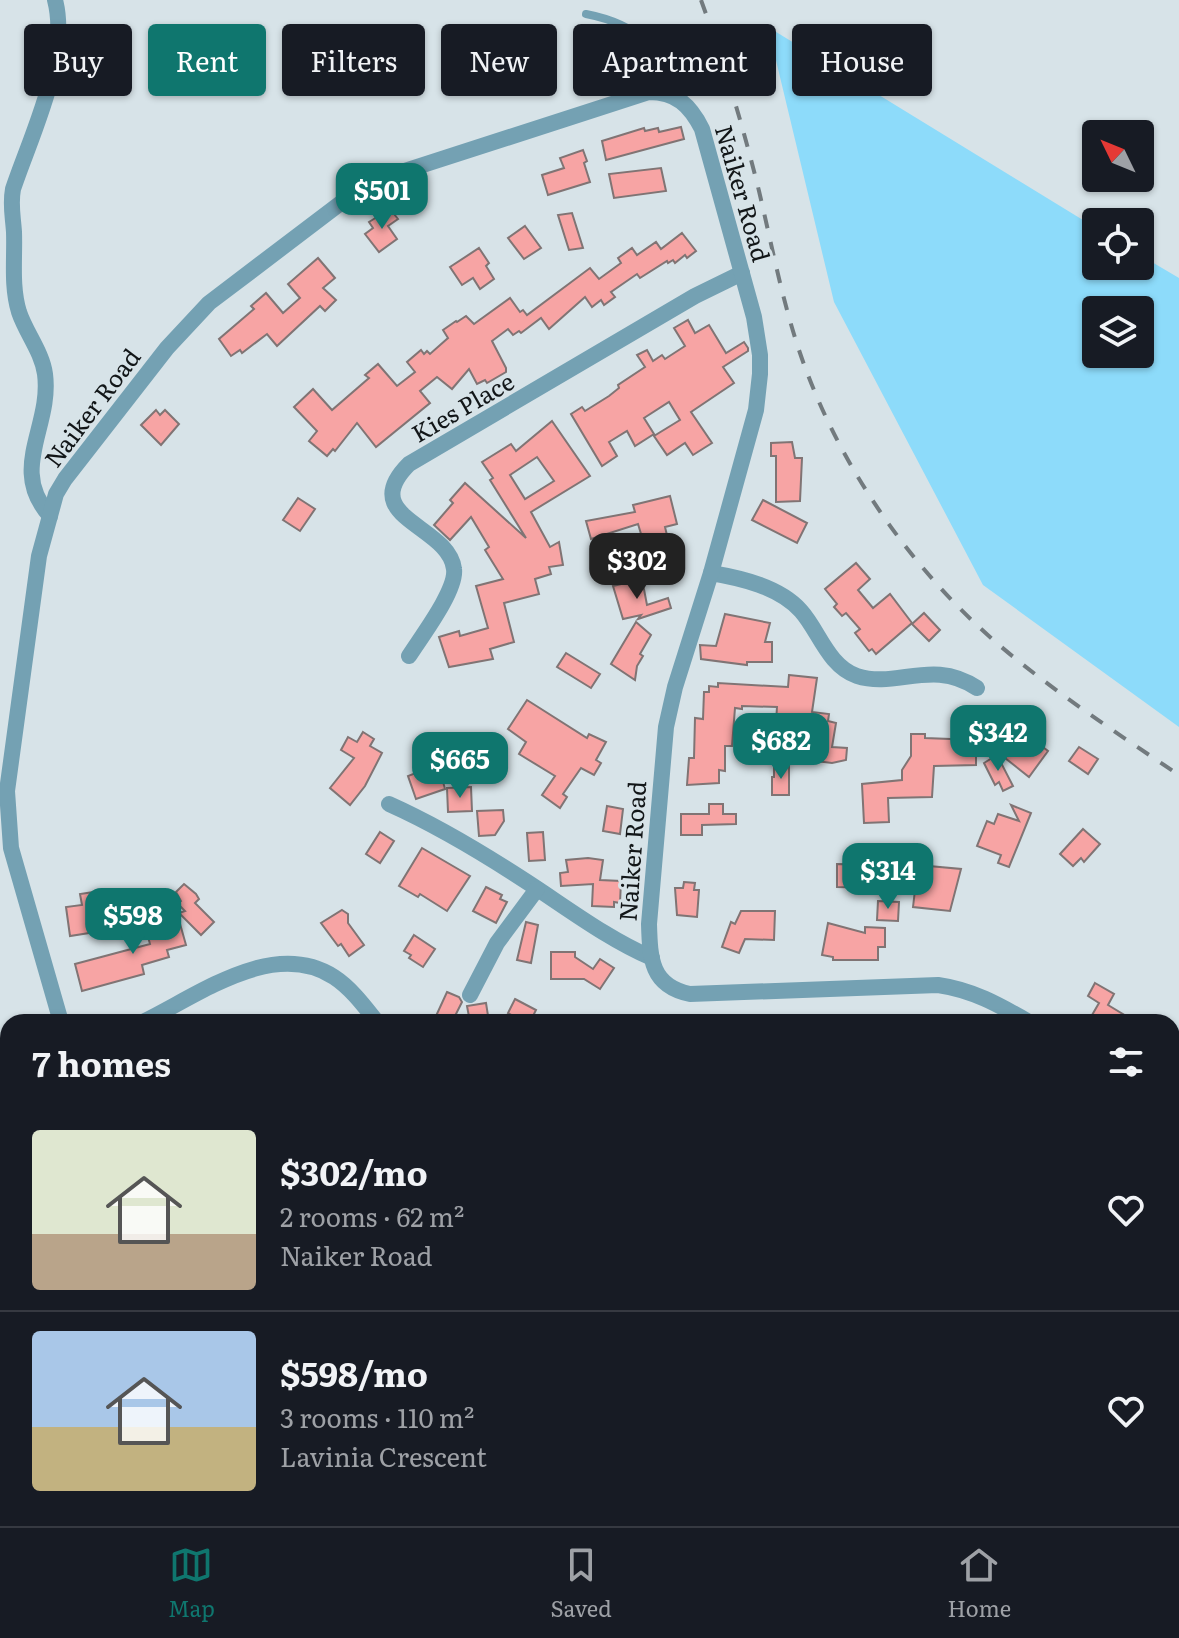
<!DOCTYPE html>
<html lang="en">
<head>
<meta charset="utf-8">
<style>
	:root { --surface:#171b24; --page:#20242c; --text:#f1f3f6; --muted:#9ea1a6; --line:#363941; --accent:#0f766e }
	body { margin:0; font-family:Literata,serif; background:var(--page); color:var(--text); height:100vh; display:flex; flex-direction:column; font-size:30px; white-space:nowrap }
	* { box-sizing:border-box; margin:0 }
	p { font-size:26px; color:var(--muted) }
	.icon { flex:none; width:44px; height:44px; fill:none; stroke:currentColor; stroke-width:2; stroke-linecap:round; stroke-linejoin:round }
	.map { position:relative; flex:1; overflow:hidden }
	.sheet { position:absolute; left:0px; top:1014px; width:1180px; height:512px; display:flex; flex-direction:column; background:var(--surface); border-radius:24px 24px 0 0; box-shadow:0 2px 6px #0004 }
	.sheet>* { flex:none }
	.hud { position:absolute; left:24px; top:24px; width:1132px; height:72px; display:flex; gap:16px }
	.needle { width:52px; rotate:313deg }
	.tools { position:absolute; left:1082px; top:120px; display:grid; gap:16px }
	.tools a { display:grid; place-items:center; width:72px; height:72px; border-radius:8px; background:var(--surface); box-shadow:0 2px 6px #0004; font-size:40px }
	.price { position:absolute; translate:-50% -68px; padding:0 18px; border-radius:16px; background:var(--accent); color:#fff; font-size:26px; line-height:52px; filter:drop-shadow(0 2px 4px #0008) }
	.price::after { content:''; position:absolute; left:50%; top:48px; width:24px; height:18px; margin-left:-12px; background:inherit; clip-path:polygon(0 0,100% 0,50% 100%) }
	.price.selected { background:#222; color:#fff }
	ul { padding:0; list-style:none }
	li { display:flex; align-items:center; gap:24px; height:200px; padding:0 32px }
	li+li { border-top:2px solid var(--line) }
	li span { display:grid; place-items:center; flex:none; width:224px; height:160px; border-radius:8px; color:#555 }
	li>.icon { margin-inline-start:auto }
	span .icon { width:96px; height:96px; fill:#fffc; stroke-width:1 }
	li b { font-size:34px }
	h2 { display:flex; justify-content:space-between; align-items:center; height:96px; padding:0 32px; font-size:34px }
	.pill { padding:0 28px; border-radius:8px; background:var(--surface); box-shadow:0 2px 6px #0004; font-size:28px; line-height:72px }
	.pill.selected { background:var(--accent); color:#fff }
	.dock { display:flex; justify-content:space-around; align-items:center; height:112px; border-top:2px solid var(--line); background:var(--surface); font-size:22px; color:var(--muted) }
	.dock a { display:grid; justify-items:center; gap:4px }
	.dock .selected { color:var(--accent) }
	.map>svg:first-child { display:block }
</style>
</head>
<body>
<div class="map">
<svg width="1179" height="1526" viewBox="0 0 1179 1526">
	<rect width="100%" height="100%" fill="#d7e3e8"/>
	<path fill="#8ddbfa" fill-rule="evenodd" d="M768 27 1096 228V266H1140V255L1179 278V727L983 585 834 302ZM1096 310H1140V354H1096Z"/>
	<g fill="#f7a4a4" stroke="#807474" stroke-width="2" fill-rule="evenodd">
		<polygon points="681,127 684,139 606,160 602,141 644,128 645,131 658,128 659,132"/>
		<polygon points="583,150 587,161 584,163 590,182 548,195 542,175 564,168 560,158"/>
		<polygon points="661,168 666,191 614,198 609,174"/>
		<polygon points="390,209 398,219 388,226 397,239 379,252 365,234 373,228 369,222"/>
		<polygon points="572,213 583,248 569,250 558,215"/>
		<polygon points="525,226 541,248 524,259 508,238"/>
		<polygon points="682,233 696,251 687,258 685,255 675,263 673,260 668,263 667,261 640,278 637,274 611,292 615,297 604,305 601,300 592,307 585,297 549,329 541,318 521,333 519,331 513,335 508,329 492,341 506,368 506,372 487,383 485,380 477,384 469,369 452,389 437,377 420,391 430,403 376,447 357,423 335,451 333,449 327,456 309,441 317,431 294,407 313,389 332,410 369,378 365,375 378,364 397,386 415,372 407,362 421,350 424,354 427,351 430,354 448,338 443,330 456,321 457,322 466,316 474,324 510,298 520,312 523,310 527,315 590,268 599,279 621,263 618,258 632,248 637,255 656,242 661,249"/>
		<polygon points="479,248 489,263 486,266 494,279 480,289 473,278 462,285 450,267"/>
		<polygon points="318,258 335,278 323,288 336,300 325,311 320,306 277,346 267,334 242,353 240,350 231,356 219,339 254,309 251,306 266,293 283,313 300,298 288,284"/>
		<polygon points="688,320 695,333 709,325 726,353 744,342 748,348 748,351 723,367 734,383 691,412 712,443 693,455 685,443 667,455 654,436 680,420 669,402 644,418 654,434 635,446 627,431 609,442 617,456 602,466 571,414 582,407 585,411 609,396 619,388 618,385 645,367 637,355 647,350 653,361 662,355 665,359 685,346 674,328"/>
		<polygon points="156,410 160,415 165,410 179,424 161,445 141,425"/>
		<path d="M552 421 590 476 531 512 550 547 559 542 563 565 549 567 551 574 535 579 539 594 504 603 514 642 490 649 493 659 449 667 439 637 459 631 460 636 488 628 476 586 503 579 485 550 489 547 471 517 450 540 434 525 453 503 450 500 465 483 526 538 490 480 493 478 482 462 511 444 516 451ZM537 457 554 481 525 499 510 475Z"/>
		<polygon points="792,442 795,458 802,458 800,501 776,502 776,456 771,456 771,443"/>
		<polygon points="670,496 677,524 665,527 672,556 631,568 627,552 645,547 638,524 591,539 586,521 635,512 633,505"/>
		<polygon points="298,498 315,509 300,531 283,520"/>
		<polygon points="763,500 807,523 797,543 752,520"/>
		<polygon points="856,563 870,579 858,590 873,608 890,594 912,623 876,654 872,649 869,651 855,633 860,629 846,613 842,616 834,607 837,604 825,589"/>
		<polygon points="642,579 647,605 668,598 671,608 638,619 641,615 623,619 613,586"/>
		<polygon points="924,613 940,630 929,641 912,624"/>
		<polygon points="725,614 770,623 765,642 772,642 772,662 747,662 747,665 701,659 700,645 716,646"/>
		<polygon points="636,622 651,635 640,654 643,656 637,666 635,680 611,664"/>
		<polygon points="566,653 600,674 591,688 557,667"/>
		<polygon points="789,675 817,678 812,712 829,714 828,721 836,723 832,747 847,748 846,760 832,763 816,761 816,756 792,752 797,724 776,722 777,707 742,706 742,709 735,708 732,746 725,746 725,771 719,770 719,783 687,785 689,758 694,758 695,718 703,719 704,692 709,692 709,686 718,687 718,683 788,687"/>
		<polygon points="527,700 587,738 589,734 606,742 596,760 601,763 594,775 581,768 563,794 567,797 560,808 542,795 555,776 519,754 526,742 508,729"/>
		<polygon points="1013,712 1032,727 1026,734 1048,751 1029,777 1000,754 1010,748 1000,740 1010,726 1006,722"/>
		<polygon points="363,732 374,739 370,746 382,753 365,786 350,805 330,788 354,758 341,750 348,737 357,742"/>
		<polygon points="911,734 925,734 925,738 976,740 976,765 934,766 932,797 888,798 889,822 864,823 862,784 902,780 902,770 911,756"/>
		<polygon points="1079,747 1098,759 1088,774 1069,761"/>
		<polygon points="997,755 1013,786 1003,791 999,782 995,785 984,763"/>
		<polygon points="778,766 789,766 789,795 772,795 772,777 774,777 774,768 778,768"/>
		<polygon points="431,767 435,781 442,778 445,789 416,799 408,776"/>
		<polygon points="471,787 472,811 448,812 447,788"/>
		<polygon points="709,804 723,804 723,814 736,814 736,824 702,825 702,835 681,835 681,814 709,814"/>
		<polygon points="1011,805 1031,813 1009,867 998,863 1001,855 977,846 987,821 994,824 998,814 1019,821"/>
		<polygon points="607,806 623,809 620,834 603,831"/>
		<polygon points="503,810 504,821 495,835 479,836 477,811"/>
		<polygon points="1083,829 1100,844 1084,862 1081,858 1073,866 1060,854"/>
		<polygon points="380,832 394,841 380,863 366,854"/>
		<polygon points="543,832 545,860 529,861 527,833"/>
		<polygon points="422,848 470,876 447,911 420,894 418,897 399,886"/>
		<polygon points="588,858 603,860 600,880 621,881 620,903 614,902 614,907 592,906 593,884 561,886 560,873 568,872 566,860"/>
		<polygon points="837,864 880,865 879,888 837,887"/>
		<polygon points="918,865 961,869 950,911 913,907"/>
		<polygon points="684,882 695,883 694,890 699,890 697,917 677,915 675,888 683,888"/>
		<polygon points="184,884 196,894 199,899 195,903 214,922 201,935 179,913 185,911 178,904 181,901 176,892"/>
		<polygon points="486,887 502,895 500,899 507,902 496,923 473,911"/>
		<polygon points="94,892 96,903 111,900 115,929 70,936 66,907 82,905 80,894"/>
		<polygon points="878,901 899,902 898,921 877,920"/>
		<polygon points="342,910 348,914 348,923 364,945 349,956 341,944 338,946 321,923"/>
		<polygon points="741,911 775,911 774,940 745,939 739,953 722,947 731,922 735,924"/>
		<polygon points="177,913 186,945 167,950 169,957 142,965 144,974 82,991 75,964 150,944 145,926 154,924 153,920"/>
		<polygon points="526,922 538,925 531,963 517,960"/>
		<polygon points="828,923 865,933 865,927 885,928 885,947 878,947 878,960 833,960 833,957 822,955"/>
		<polygon points="414,935 435,949 423,967 409,958 411,955 404,951"/>
		<polygon points="551,952 575,952 575,957 593,969 600,959 614,968 600,989 584,979 551,979"/>
		<polygon points="1095,983 1114,994 1108,1005 1136,1022 1088,1022 1099,1003 1088,996"/>
		<polygon points="447,992 459,997 462,1002 452,1022 436,1016"/>
		<polygon points="515,999 536,1010 530,1022 524,1022 508,1013"/>
		<polygon points="486,1003 489,1022 470,1022 467,1006"/>
	</g>
	<g fill="none" stroke-linecap="round" stroke-linejoin="round">
		<path stroke="#74a1b3" stroke-width="8" d="M586 14C643 25 661 51 685 101"/>
		<g stroke="#74a1b3" stroke-width="16">
			<path d="M50 516C8 469 52 427 45 374 42 352 26 333 19 312 11 286 15 258 14 232 13 216 10 205 13 189 31 135 70 57 55 0"/>
			<path d="M711 573C741 578 780 587 801 611 819 631 828 666 857 676 897 689 932 658 977 688"/>
			<path d="M409 656C421 637 457 590 454 569 449 525 355 518 409 464L695 296 742 273"/>
			<path d="M389 804C436 825 481 852 524 880 566 907 606 938 652 958"/>
			<polyline points="470,995 497,943 537,889"/>
			<path d="M61 1022 11 848 7 791 39 556 56 494 65 479 167 348 209 303 350 196 372 182 392 175 649 92C676 92 690 105 702 129L754 317 760 355V374L756 410 711 573 675 687 666 727 649 924C650 959 651 986 690 994L938 985C973 990 999 1005 1029 1022"/>
			<path d="M143 1022C199 995 273 938 334 977 351 988 365 1007 377 1022"/>
			<polyline points="1172,1107 1179,1111"/>
			<polyline points="1172,1219 1179,1216"/>
			<polyline points="1172,1469 1179,1467"/>
			<polyline points="470,1518 476,1526"/>
			<polyline points="736,1518 740,1526"/>
			<polyline points="1136,1518 1150,1526"/>
			<polyline points="651,1526 663,1518"/>
		</g>
		<g stroke="#74a1b3" stroke-width="20">
			<polyline points="0,1113 8,1131"/>
			<polyline points="340,1518 348,1526"/>
		</g>
		<path stroke="#727a7e" stroke-width="4" stroke-dasharray="14 14" stroke-linecap="butt" d="M701 0C724 63 743 126 759 191 771 242 781 294 797 344 836 465 917 580 1016 659 1068 701 1124 738 1179 775"/>
	</g>
	<g text-anchor="middle" dominant-baseline="central" stroke-width="6" stroke-linejoin="round" paint-order="stroke">
		<g font-size="24" fill="#121618" stroke="#d7e3e8">
			<text transform="translate(744 193) rotate(74)">Naiker Road</text>
			<text transform="translate(462 406) rotate(-30)">Kies Place</text>
			<text transform="translate(91 407) rotate(-53)">Naiker Road</text>
			<text transform="translate(631 851) rotate(-86)">Naiker Road</text>
		</g>
	</g>
</svg>
<div class="tools">
<a><svg class="needle" viewBox="-14 -14 28 28"><path d="M0-13l5 13h-10z" fill="#e53935"/><path d="M0 13l5-13h-10z" fill="#9ea1a6"/></svg></a>
<a><svg class="icon" aria-label="locate" viewBox="0 0 24 24"><circle cx="12" cy="12" r="6"/><path d="M12 2v4M12 18v4M2 12h4M18 12h4"/></svg></a>
<a><svg class="icon" aria-label="layers" viewBox="0 0 24 24"><path d="M12 4l9 5-9 5-9-5zM3 14l9 5 9-5"/></svg></a>
</div>
<b class="price" style="left:382px;top:231px">$501</b>
<b class="price selected" style="left:637px;top:601px">$302</b>
<b class="price" style="left:998px;top:773px">$342</b>
<b class="price" style="left:781px;top:781px">$682</b>
<b class="price" style="left:460px;top:800px">$665</b>
<b class="price" style="left:888px;top:911px">$314</b>
<b class="price" style="left:133px;top:956px">$598</b>
<div class="hud">
<a class="pill">Buy</a>
<a class="pill selected">Rent</a>
<a class="pill">Filters</a>
<a class="pill">New</a>
<a class="pill">Apartment</a>
<a class="pill">House</a>
</div>
<section class="sheet">
<h2>7 homes<svg class="icon" aria-label="filters" viewBox="0 0 24 24"><path d="M4 7h16M4 17h16"/><circle cx="9" cy="7" r="2"/><circle cx="15" cy="17" r="2"/></svg></h2>
<ul>
<li><span style="background:linear-gradient(#dfe7d0 65%,#b9a48a 0)"><svg class="icon" aria-label="home" viewBox="0 0 24 24"><path d="M3 11l9-7 9 7M6 9v11h12V9"/></svg></span><div><b>$302/mo</b><p>2 rooms · 62 m²</p><p>Naiker Road</p></div><svg class="icon" aria-label="heart" viewBox="0 0 24 24"><path d="M12 20l-8-8c-3-5 5-10 8-4 3-6 11-1 8 4z"/></svg></li>
<li><span style="background:linear-gradient(#a9c7e8 60%,#c2b280 0)"><svg class="icon" aria-label="home" viewBox="0 0 24 24"><path d="M3 11l9-7 9 7M6 9v11h12V9"/></svg></span><div><b>$598/mo</b><p>3 rooms · 110 m²</p><p>Lavinia Crescent</p></div><svg class="icon" aria-label="heart" viewBox="0 0 24 24"><path d="M12 20l-8-8c-3-5 5-10 8-4 3-6 11-1 8 4z"/></svg></li>
</ul>
</section>
</div>
<nav class="dock">
<a class="selected"><svg class="icon" aria-label="map" viewBox="0 0 24 24"><path d="M3 6l6-2 6 2 6-2v14l-6 2-6-2-6 2zM9 4v14M15 6v14"/></svg>Map</a>
<a><svg class="icon" aria-label="saved" viewBox="0 0 24 24"><path d="M7 4h10v16l-5-4-5 4z"/></svg>Saved</a>
<a><svg class="icon" aria-label="home" viewBox="0 0 24 24"><path d="M3 11l9-7 9 7M6 9v11h12V9"/></svg>Home</a>
</nav>
</body>
</html>
